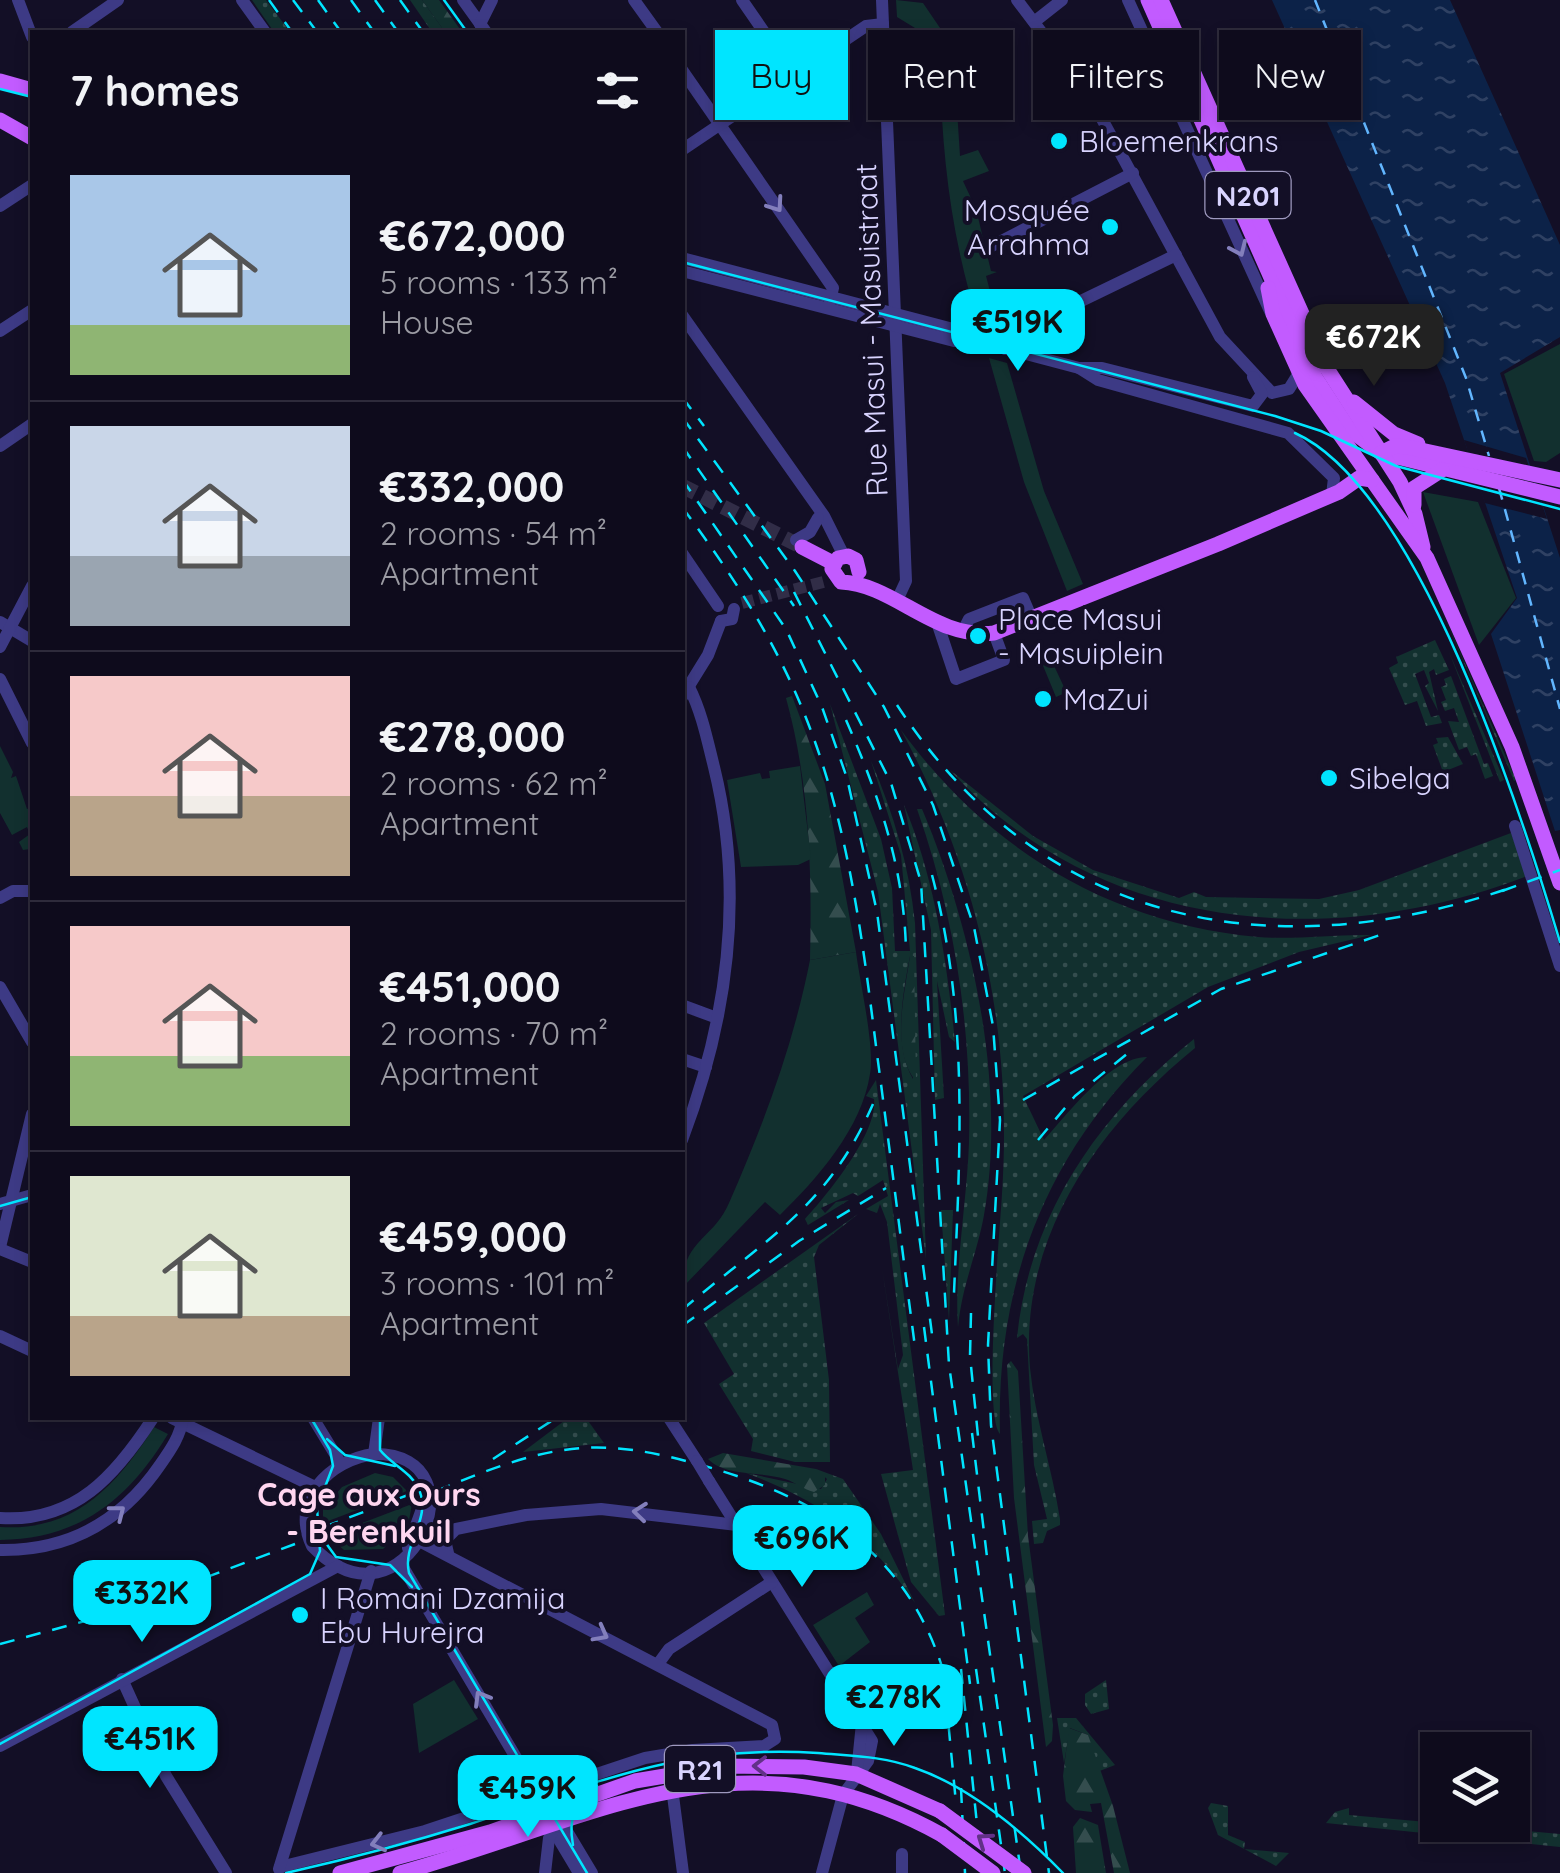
<!DOCTYPE html>
<html lang="en">
<head>
<meta charset="utf-8">
<style>
	:root { --surface:#0e0b1c; --page:#1c1929; --text:#f1f3f6; --muted:#9b9ba3; --line:#2e2b3b; --accent:#00e5ff }
	body { margin:0; font-family:Quicksand,sans-serif; background:var(--page); color:var(--text); height:100vh; display:flex; flex-direction:column; font-size:38px; white-space:nowrap }
	* { box-sizing:border-box; margin:0 }
	p { font-size:32px; color:var(--muted) }
	.icon { flex:none; width:55px; height:55px; fill:none; stroke:currentColor; stroke-width:2; stroke-linecap:round; stroke-linejoin:round }
	.map { position:relative; flex:1; overflow:hidden }
	.panel { position:absolute; left:30px; top:30px; width:655px; height:1390px; display:flex; flex-direction:column; background:var(--surface); border-radius:0px; box-shadow:0 5px 15px #0003,0 0 0 2px var(--line) }
	.panel>* { flex:none }
	.banner { position:absolute; left:715px; top:30px; width:695px; height:90px; display:flex; gap:20px }
	.fabs { position:absolute; left:1420px; top:1732px; display:grid; gap:20px }
	.fabs a { display:grid; place-items:center; width:110px; height:110px; border-radius:0px; background:var(--surface); box-shadow:0 5px 15px #0003,0 0 0 2px var(--line); font-size:50px }
	.price { position:absolute; translate:-50% -85px; padding:0 22px; border-radius:20px; background:var(--accent); color:#111; font-size:32px; line-height:65px; filter:drop-shadow(0 2px 5px #0008) }
	.price::after { content:''; position:absolute; left:50%; top:60px; width:30px; height:22px; margin-left:-15px; background:inherit; clip-path:polygon(0 0,100% 0,50% 100%) }
	.price.selected { background:#222; color:#fff }
	ul { padding:0; list-style:none }
	li { display:flex; align-items:center; gap:30px; height:250px; padding:0 40px }
	li+li { border-top:2px solid var(--line) }
	li span { display:grid; place-items:center; flex:none; width:280px; height:200px; border-radius:0px; color:#555 }
	li>.icon { margin-inline-start:auto }
	span .icon { width:120px; height:120px; fill:#fffc; stroke-width:1 }
	li b { font-size:42px }
	h2 { display:flex; justify-content:space-between; align-items:center; height:120px; padding:0 40px; font-size:42px }
	.pill { padding:0 35px; border-radius:0px; background:var(--surface); box-shadow:0 5px 15px #0003,0 0 0 2px var(--line); font-size:35px; line-height:90px }
	.pill.selected { background:var(--accent); color:#111 }
	.map>svg:first-child { display:block }
</style>
</head>
<body>
<div class="map">
<svg width="1560" height="1873" viewBox="0 0 1560 1873">
	<defs>
		<pattern id="grass-dots" width="8" height="8" patternUnits="userSpaceOnUse" patternTransform="scale(2.5)"><rect width="8" height="8" fill="#12302f"/><path d="M2 2h.1M6 6h.1" fill="none" stroke="#344d4e" stroke-width="1.8" stroke-linecap="round"/></pattern>
		<pattern id="forest-firs" width="22" height="20" patternUnits="userSpaceOnUse" patternTransform="scale(2.5)"><rect width="22" height="20" fill="#12302f"/><path d="M5 1l3.5 6h-7zM16 11l3.5 6h-7z" fill="#344d4e"/></pattern>
		<pattern id="water-ripples" width="26" height="14" patternUnits="userSpaceOnUse" patternTransform="scale(2.5)"><rect width="26" height="14" fill="#0c2248"/><path d="M2 4q2-2 4 0t4 0M15 11q2-2 4 0t4 0" fill="none" stroke="#2f4163"/></pattern>
	</defs>
	<rect width="100%" height="100%" fill="#130f26"/>
	<g fill="url(#grass-dots)" fill-rule="evenodd">
		<polygon points="252,0 266,0 290,32 274,32"/>
		<polygon points="410,0 422,0 445,32 432,32"/>
		<polygon points="1442,611 1516,780 1514,781"/>
		<polygon points="1435,640 1449,670 1436,675 1434,669 1429,672 1438,711 1425,686 1429,683 1424,670 1415,674 1431,717 1439,715 1442,723 1426,726 1417,701 1405,705 1389,668 1398,663 1396,657"/>
		<polygon points="1449,652 1504,780 1500,782"/>
		<polygon points="1451,676 1484,764 1488,763 1493,776 1485,779 1476,754 1471,756 1467,747 1459,750 1448,721 1459,722 1454,708 1445,711 1441,702 1446,700 1441,687 1446,685 1444,679"/>
		<path d="M830 704 881 839 892 888 895 951H910L901 855 871 761C894 814 909 866 915 923L926 1259 878 892ZM910 956 914 957 913 1079C893 1046 903 992 910 956Z"/>
		<path d="M901 730C988 849 1109 923 1258 937 1295 940 1335 934 1371 935L1299 952 1208 987 1023 1096 1044 1140C1067 1115 1110 1057 1147 1057 1043 1161 996 1288 1000 1434 983 1415 1000 1232 1002 1194 1013 1030 979 874 901 730Z"/>
		<polygon points="1448,737 1463,764 1443,772 1433,745 1438,743 1436,738"/>
		<path d="M950 770 1033 836 1093 870 1179 898 1194 892 1206 897 1319 899 1359 890 1511 833 1527 876C1329 952 1098 933 950 770Z"/>
		<path d="M904 805C935 879 947 963 955 1042L949 1037 937 981 944 1098 935 1100 931 930Z"/>
		<path d="M917 809H922C972 928 1007 1085 984 1215 977 1254 962 1285 958 1327 954 1273 967 1200 969 1143 972 1030 955 916 917 809Z"/>
		<path d="M1194 1039 1195 1048C1098 1127 1019 1237 1030 1368 1035 1419 1052 1468 1060 1519V1525L1047 1531 1043 1543 1034 1544 1032 1521 1047 1519 1034 1465 1027 1339 1023 1334 1017 1338C1029 1215 1099 1114 1194 1039Z"/>
		<path d="M876 1080 945 1615 939 1616 911 1582 881 1474 913 1470 882 1268 898 1369 903 1355 887 1222 880 1204 877 1213 866 1209 888 1196 883 1180 858 1196 853 1193 821 1208 825 1213 836 1202 849 1200 808 1225 805 1219C827 1195 878 1133 874 1099L866 1096Z"/>
		<polygon points="941,1210 953,1210 949,1320"/>
		<polygon points="858,1214 819,1245 814,1257 829,1380 830,1462 795,1462 751,1451 753,1439 719,1384 734,1374 704,1323"/>
		<polygon points="568,1418 586,1418 604,1443 523,1452"/>
		<path d="M816 1469 843 1479 881 1534 915 1603C872 1538 820 1500 746 1473L821 1489 827 1479Z"/>
		<polygon points="1106,1680 1109,1709 1091,1714 1085,1705 1085,1694"/>
		<polygon points="1057,1718 1076,1718 1115,1765 1097,1772 1088,1735 1070,1728 1064,1763"/>
		<polygon points="1211,1803 1228,1806 1228,1835 1245,1842 1244,1849 1289,1853 1276,1866 1218,1835 1208,1808"/>
		<polygon points="1349,1808 1349,1815 1560,1834 1560,1847 1326,1823 1335,1812"/>
	</g>
	<g fill="url(#forest-firs)">
		<polygon points="422,0 439,0 462,32 445,32"/>
		<path d="M792 696 825 784 856 952 810 960C812 871 810 785 786 698Z"/>
		<path d="M910 956H914L916 1081C890 1052 905 991 910 956Z"/>
		<polygon points="1011,1361 1018,1371 1028,1536 1053,1725 1052,1741 1046,1747 1014,1498 1007,1365"/>
		<path d="M723 1453 816 1469 825 1474V1485L814 1492C803 1489 795 1482 785 1479 761 1471 726 1477 708 1459Z"/>
		<polygon points="1069,1728 1088,1735 1113,1806 1130,1873 1114,1873 1101,1803 1090,1804 1092,1812 1075,1810 1066,1801 1063,1776"/>
		<polygon points="1080,1818 1098,1825 1106,1873 1076,1873 1073,1827"/>
	</g>
	<g fill="#12302f">
		<path d="M896 0 923 3 953 47 960 156 978 150 989 171 963 181 976 209 991 271 997 272 986 276 1001 333 980 328C952 243 942 158 940 70L935 69 934 62 932 69 920 70 922 58 918 57 916 36H910L915 28 897 17Z"/>
		<polygon points="1560,344 1560,453 1546,462 1534,461 1504,374"/>
		<polygon points="989,358 1007,363 1044,491 1083,584 1067,591 1024,482"/>
		<polygon points="1423,492 1478,502 1516,598 1479,645"/>
		<polygon points="1048,653 1064,687 1065,693 1056,697 1039,656"/>
		<polygon points="0,746 13,772 11,778 16,776 27,809 32,807 30,849 23,850 19,842 30,834 27,827 12,835 0,813"/>
		<polygon points="800,766 811,859 798,865 741,867 727,780 760,773 762,779 770,778 769,771"/>
		<path d="M856 952C860 983 875 1047 870 1074 862 1128 817 1179 780 1215L765 1202 683 1287C682 1240 713 1240 729 1203 764 1123 793 1046 810 960Z"/>
		<path d="M154 1427 168 1434C128 1500 79 1539 0 1540V1527C75 1532 117 1485 154 1427Z"/>
		<polygon points="375,1473 393,1477 407,1491 323,1523 323,1509 342,1487"/>
		<polygon points="412,1504 408,1526 383,1549 344,1550 328,1536"/>
		<polygon points="867,1592 874,1605 855,1618 870,1642 839,1666 813,1625"/>
		<polygon points="454,1680 478,1719 419,1753 413,1704"/>
	</g>
	<polygon fill="url(#water-ripples)" points="1272,0 1450,0 1560,245 1560,337 1500,373 1560,558 1560,830 1555,831 1491,634 1517,598 1445,383"/>
	<polygon fill="#130f26" points="1464,440 1526,458 1547,519 1485,503"/>
	<g fill="none" stroke-linecap="round" stroke-linejoin="round">
		<g stroke="#62b6ff" stroke-width="2.5" stroke-dasharray="12 10" stroke-linecap="butt">
			<polyline points="1315,0 1466,378 1489,456"/>
			<polyline points="1499,488 1560,709"/>
		</g>
		<polyline stroke="#312d47" stroke-width="12" stroke-dasharray="12 6" stroke-linecap="butt" points="742,603 827,581"/>
		<polyline stroke="#312d47" stroke-width="15" stroke-dasharray="15 8" stroke-linecap="butt" points="682,486 802,547"/>
		<g stroke="#3d3a85" stroke-width="12">
			<polyline points="18,0 32,37"/>
			<polyline points="242,0 265,32"/>
			<polyline points="463,0 486,32"/>
			<polyline points="634,0 657,32"/>
			<polyline points="742,0 793,74"/>
			<polyline points="882,0 906,581 899,596"/>
			<polyline points="1017,0 1089,95 1220,337 1272,393 1289,389 1299,373"/>
			<polyline points="1128,0 1270,311"/>
			<polyline points="1034,22 1062,0"/>
			<polyline points="480,24 492,0"/>
			<polyline points="72,32 118,0"/>
			<polyline points="682,70 833,288 830,301"/>
			<polyline points="682,150 866,26 883,24"/>
			<polyline points="0,206 32,185"/>
			<polyline points="986,249 1133,173"/>
			<polyline points="682,258 957,330 969,339"/>
			<polyline points="682,271 954,341 969,339 1079,368 1102,368 1253,406 1262,394 1253,377"/>
			<polyline points="682,315 824,516 844,556"/>
			<polyline points="0,331 32,310"/>
			<polyline points="1005,349 1019,331 1176,255"/>
			<polyline points="1079,368 1098,380 1288,433 1334,478 1332,495"/>
			<polyline points="0,446 32,424"/>
			<polyline points="796,540 810,532 818,518"/>
			<polyline points="682,553 718,606"/>
			<polyline points="721,621 732,619 734,609"/>
			<polyline points="0,622 32,641"/>
			<polyline points="938,625 956,679 1004,660 994,633"/>
			<polyline points="963,631 969,619 1023,598 1032,619"/>
			<polyline points="0,647 32,586"/>
			<polyline points="0,679 32,743"/>
			<polyline points="682,697 708,655 721,621"/>
			<polyline points="1515,826 1560,966"/>
			<polyline points="0,898 13,891 32,891"/>
			<polyline points="0,987 32,1042"/>
			<polyline points="682,1005 717,1018"/>
			<polyline points="682,1059 706,1067"/>
			<path d="M682 1140C728 1019 745 893 714 767 707 739 702 713 689 687"/>
			<polyline points="0,1204 32,1195"/>
			<polyline points="0,1247 32,1114"/>
			<polyline points="0,1249 32,1262"/>
			<polyline points="0,1336 32,1351"/>
			<polyline points="172,1418 315,1487"/>
			<polyline points="313,1418 341,1464"/>
			<polyline points="669,1418 697,1461"/>
			<path d="M374 1454C490 1453 405 1643 312 1546 290 1500 329 1460 374 1454Z"/>
			<polyline points="374,1454 379,1418"/>
			<polyline points="709,1481 872,1741 868,1761 843,1795 822,1873"/>
			<path d="M0 1518C75 1523 116 1475 153 1418"/>
			<polyline points="408,1548 423,1506"/>
			<path d="M0 1550C68 1551 121 1522 160 1465 172 1448 180 1436 183 1418"/>
			<polyline points="448,1553 445,1540 456,1529 526,1515 601,1509 737,1525"/>
			<polyline points="400,1562 556,1825 555,1833 579,1873"/>
			<polyline points="658,1664 669,1649 772,1582"/>
			<polyline points="122,1679 166,1776 226,1873"/>
			<polyline points="0,1746 338,1566"/>
			<polyline points="857,1772 862,1723"/>
			<polyline points="672,1788 683,1873"/>
			<polyline points="556,1825 565,1828 592,1873"/>
			<polyline points="902,1854 902,1873"/>
			<polyline points="280,1867 425,1831 645,1758 693,1750 764,1746 775,1739 772,1725 421,1542"/>
			<polyline points="279,1869 371,1571"/>
			<polyline points="545,1873 549,1838 555,1827"/>
		</g>
		<g stroke="#c25bff" stroke-width="15">
			<polyline points="1148,0 1315,377 1349,429 1381,453 1560,497"/>
			<polyline points="1161,0 1326,367 1400,482 1415,514 1423,547"/>
			<polyline points="0,81 32,90"/>
			<polyline points="0,120 32,138"/>
			<polyline points="1268,288 1273,314 1305,385 1427,558 1512,747 1560,883"/>
			<polyline points="1354,402 1394,434 1418,444"/>
			<polyline points="1381,453 1395,446 1407,447 1560,480"/>
			<polyline points="1414,505 1414,488 1442,470"/>
			<polyline points="802,547 833,563"/>
			<path d="M859 572 856 560 848 556 838 558 832 569 841 582C894 584 935 640 994 633L1218 544 1339 492 1359 478 1372 480"/>
			<polyline points="340,1873 490,1832 635,1781 725,1766 804,1767 856,1774 940,1811"/>
			<path d="M400 1873C597 1819 740 1723 942 1835"/>
		</g>
		<g stroke="#00e5ff" stroke-width="2.5">
			<polyline points="444,0 467,32"/>
			<polyline points="0,89 32,97"/>
			<polyline points="682,262 1275,416 1321,431 1396,466 1560,509"/>
			<path d="M1295 433C1419 489 1522 815 1560 942"/>
			<polyline points="0,1206 32,1197"/>
			<path d="M380 1418V1450C391 1464 411 1472 419 1489 432 1520 402 1543 409 1573L587 1873"/>
			<polyline points="327,1439 345,1455 395,1466"/>
			<polyline points="320,1535 336,1557 390,1565 412,1587"/>
			<polyline points="0,1744 310,1574 320,1551 317,1508 333,1466 330,1450 311,1418"/>
			<path d="M573 1845C568 1820 575 1799 597 1786"/>
			<path d="M286 1873C348 1859 409 1843 470 1824 598 1783 678 1744 818 1753 851 1756 883 1756 915 1768 970 1787 1023 1832 1063 1873"/>
		</g>
		<g stroke="#00e5ff" stroke-width="2.5" stroke-dasharray="15 12" stroke-linecap="butt">
			<polyline points="269,0 292,32"/>
			<polyline points="293,0 317,32"/>
			<polyline points="318,0 341,32"/>
			<polyline points="351,0 374,32"/>
			<polyline points="375,0 398,32"/>
			<polyline points="400,0 423,32"/>
			<polyline points="682,397 704,426"/>
			<polyline points="682,417 795,571 884,707 933,805 974,927 993,1026 1000,1120 988,1345 991,1425 1049,1873"/>
			<polyline points="682,446 794,606"/>
			<polyline points="682,479 786,629 822,707 847,778 877,912 933,1342"/>
			<path d="M682 507C729 570 772 635 802 708 848 819 862 936 877 1054 890 1151 902 1249 915 1347"/>
			<polyline points="794,592 891,783 921,882 949,1365 1021,1873"/>
			<path d="M897 705C1042 927 1273 970 1513 887"/>
			<path d="M846 720C879 796 904 867 906 950"/>
			<path d="M932 875C969 1015 960 1151 954 1293"/>
			<polyline points="1502,891 1560,870"/>
			<polyline points="1023,1100 1221,989 1389,932"/>
			<polyline points="1038,1140 1075,1096 1127,1054"/>
			<path d="M682 1310C764 1240 827 1209 873 1104"/>
			<polyline points="971,1313 970,1356 979,1446"/>
			<polyline points="682,1326 799,1241 886,1188"/>
			<polyline points="924,1327 970,1684"/>
			<polyline points="972,1433 987,1557"/>
			<polyline points="493,1459 556,1418"/>
			<path d="M436 1491C483 1472 530 1452 581 1448 624 1445 666 1455 708 1467 841 1505 926 1571 954 1713"/>
			<polyline points="324,1527 408,1495"/>
			<polyline points="0,1644 100,1617 295,1544"/>
			<polyline points="961,1669 982,1873"/>
			<polyline points="976,1669 1005,1873"/>
			<polyline points="946,1699 956,1803"/>
			<polyline points="961,1788 965,1873"/>
		</g>
		<polyline stroke="#3d3a85" stroke-width="12" points="697,1461 709,1481"/>
		<g stroke="#c25bff" stroke-width="15">
			<polyline points="940,1811 1024,1873"/>
			<polyline points="942,1835 993,1873"/>
		</g>
	</g>
	<defs><path id="oneway-chevron" d="M-2-3.5L2.5 0L-2 3.5" fill="none" stroke-width="1.6" stroke-linecap="round" stroke-linejoin="round" transform="scale(2.5)"/></defs>
	<g stroke="#837fbc">
		<use href="#oneway-chevron" transform="translate(776 205) rotate(55)"/>
		<use href="#oneway-chevron" transform="translate(1239 249) rotate(66)"/>
		<use href="#oneway-chevron" transform="translate(118 1512) rotate(-38)"/>
		<use href="#oneway-chevron" transform="translate(640 1512) rotate(-174)"/>
		<use href="#oneway-chevron" transform="translate(601 1634) rotate(28)"/>
		<use href="#oneway-chevron" transform="translate(481 1698) rotate(-121)"/>
		<use href="#oneway-chevron" transform="translate(378 1843) rotate(166)"/>
	</g>
	<g stroke="#623188">
		<use href="#oneway-chevron" transform="translate(760 1766) rotate(-180)"/>
		<use href="#oneway-chevron" transform="translate(984 1840) rotate(-145)"/>
	</g>
	<g fill="#00e5ff" stroke="#130f26" stroke-width="4">
		<circle cx="1059" cy="141" r="10"/>
		<circle cx="1110" cy="227" r="10"/>
		<circle cx="978" cy="636" r="10"/>
		<circle cx="1043" cy="699" r="10"/>
		<circle cx="1329" cy="778" r="10"/>
		<circle cx="300" cy="1615" r="10"/>
	</g>
	<g text-anchor="middle" dominant-baseline="central" stroke-width="8" stroke-linejoin="round" paint-order="stroke">
		<g fill="#130f26" stroke="#9e99be" stroke-width="2.5">
			<rect x="1205.5" y="172" width="85" height="46" rx="8"/>
			<rect x="665" y="1746" width="70" height="46" rx="8"/>
		</g>
		<g font-size="28" font-weight="bold" fill="#d9d4ff">
			<text x="1248" y="195">N201</text>
			<text x="700" y="1769">R21</text>
		</g>
		<g font-size="30" fill="#d9d4ff" stroke="#130f26" text-anchor="start">
			<text x="1079" y="141">Bloemenkrans</text>
			<text x="1090" y="210" text-anchor="end">Mosquée<tspan x="1090" dy="34">Arrahma</tspan></text>
			<text x="998" y="619">Place Masui<tspan x="998" dy="34">- Masuiplein</tspan></text>
			<text x="1063" y="699">MaZui</text>
			<text x="1349" y="778">Sibelga</text>
			<text x="320" y="1598">I Romani Dzamija<tspan x="320" dy="34">Ebu Hurejra</tspan></text>
		</g>
		<g font-size="30" fill="#d9d4ff" stroke="#130f26">
			<text transform="translate(871 330) rotate(-92)">Rue Masui - Masuistraat</text>
		</g>
		<g font-size="32" font-weight="bold" fill="#ffd6f0" stroke="#130f26">
			<text x="369" y="1494">Cage aux Ours<tspan x="369" dy="37">- Berenkuil</tspan></text>
		</g>
	</g>
</svg>
<div class="fabs">
<a><svg class="icon" aria-label="layers" viewBox="0 0 24 24"><path d="M12 4l9 5-9 5-9-5zM3 14l9 5 9-5"/></svg></a>
</div>
<b class="price" style="left:1018px;top:374px">€519K</b>
<b class="price selected" style="left:1374px;top:389px">€672K</b>
<b class="price" style="left:802px;top:1590px">€696K</b>
<b class="price" style="left:142px;top:1645px">€332K</b>
<b class="price" style="left:894px;top:1749px">€278K</b>
<b class="price" style="left:150px;top:1791px">€451K</b>
<b class="price" style="left:528px;top:1840px">€459K</b>
<div class="banner">
<a class="pill selected">Buy</a>
<a class="pill">Rent</a>
<a class="pill">Filters</a>
<a class="pill">New</a>
</div>
<section class="panel">
<h2>7 homes<svg class="icon" aria-label="filters" viewBox="0 0 24 24"><path d="M4 7h16M4 17h16"/><circle cx="9" cy="7" r="2"/><circle cx="15" cy="17" r="2"/></svg></h2>
<ul>
<li><span style="background:linear-gradient(#a9c7e8 75%,#8fb573 0)"><svg class="icon" aria-label="home" viewBox="0 0 24 24"><path d="M3 11l9-7 9 7M6 9v11h12V9"/></svg></span><div><b>€672,000</b><p>5 rooms · 133 m²</p><p>House</p></div></li>
<li><span style="background:linear-gradient(#c9d6e8 65%,#9aa5b1 0)"><svg class="icon" aria-label="home" viewBox="0 0 24 24"><path d="M3 11l9-7 9 7M6 9v11h12V9"/></svg></span><div><b>€332,000</b><p>2 rooms · 54 m²</p><p>Apartment</p></div></li>
<li><span style="background:linear-gradient(#f6c9c9 60%,#b9a48a 0)"><svg class="icon" aria-label="home" viewBox="0 0 24 24"><path d="M3 11l9-7 9 7M6 9v11h12V9"/></svg></span><div><b>€278,000</b><p>2 rooms · 62 m²</p><p>Apartment</p></div></li>
<li><span style="background:linear-gradient(#f6c9c9 65%,#8fb573 0)"><svg class="icon" aria-label="home" viewBox="0 0 24 24"><path d="M3 11l9-7 9 7M6 9v11h12V9"/></svg></span><div><b>€451,000</b><p>2 rooms · 70 m²</p><p>Apartment</p></div></li>
<li><span style="background:linear-gradient(#dfe7d0 70%,#b9a48a 0)"><svg class="icon" aria-label="home" viewBox="0 0 24 24"><path d="M3 11l9-7 9 7M6 9v11h12V9"/></svg></span><div><b>€459,000</b><p>3 rooms · 101 m²</p><p>Apartment</p></div></li>
</ul>
</section>
</div>
</body>
</html>
